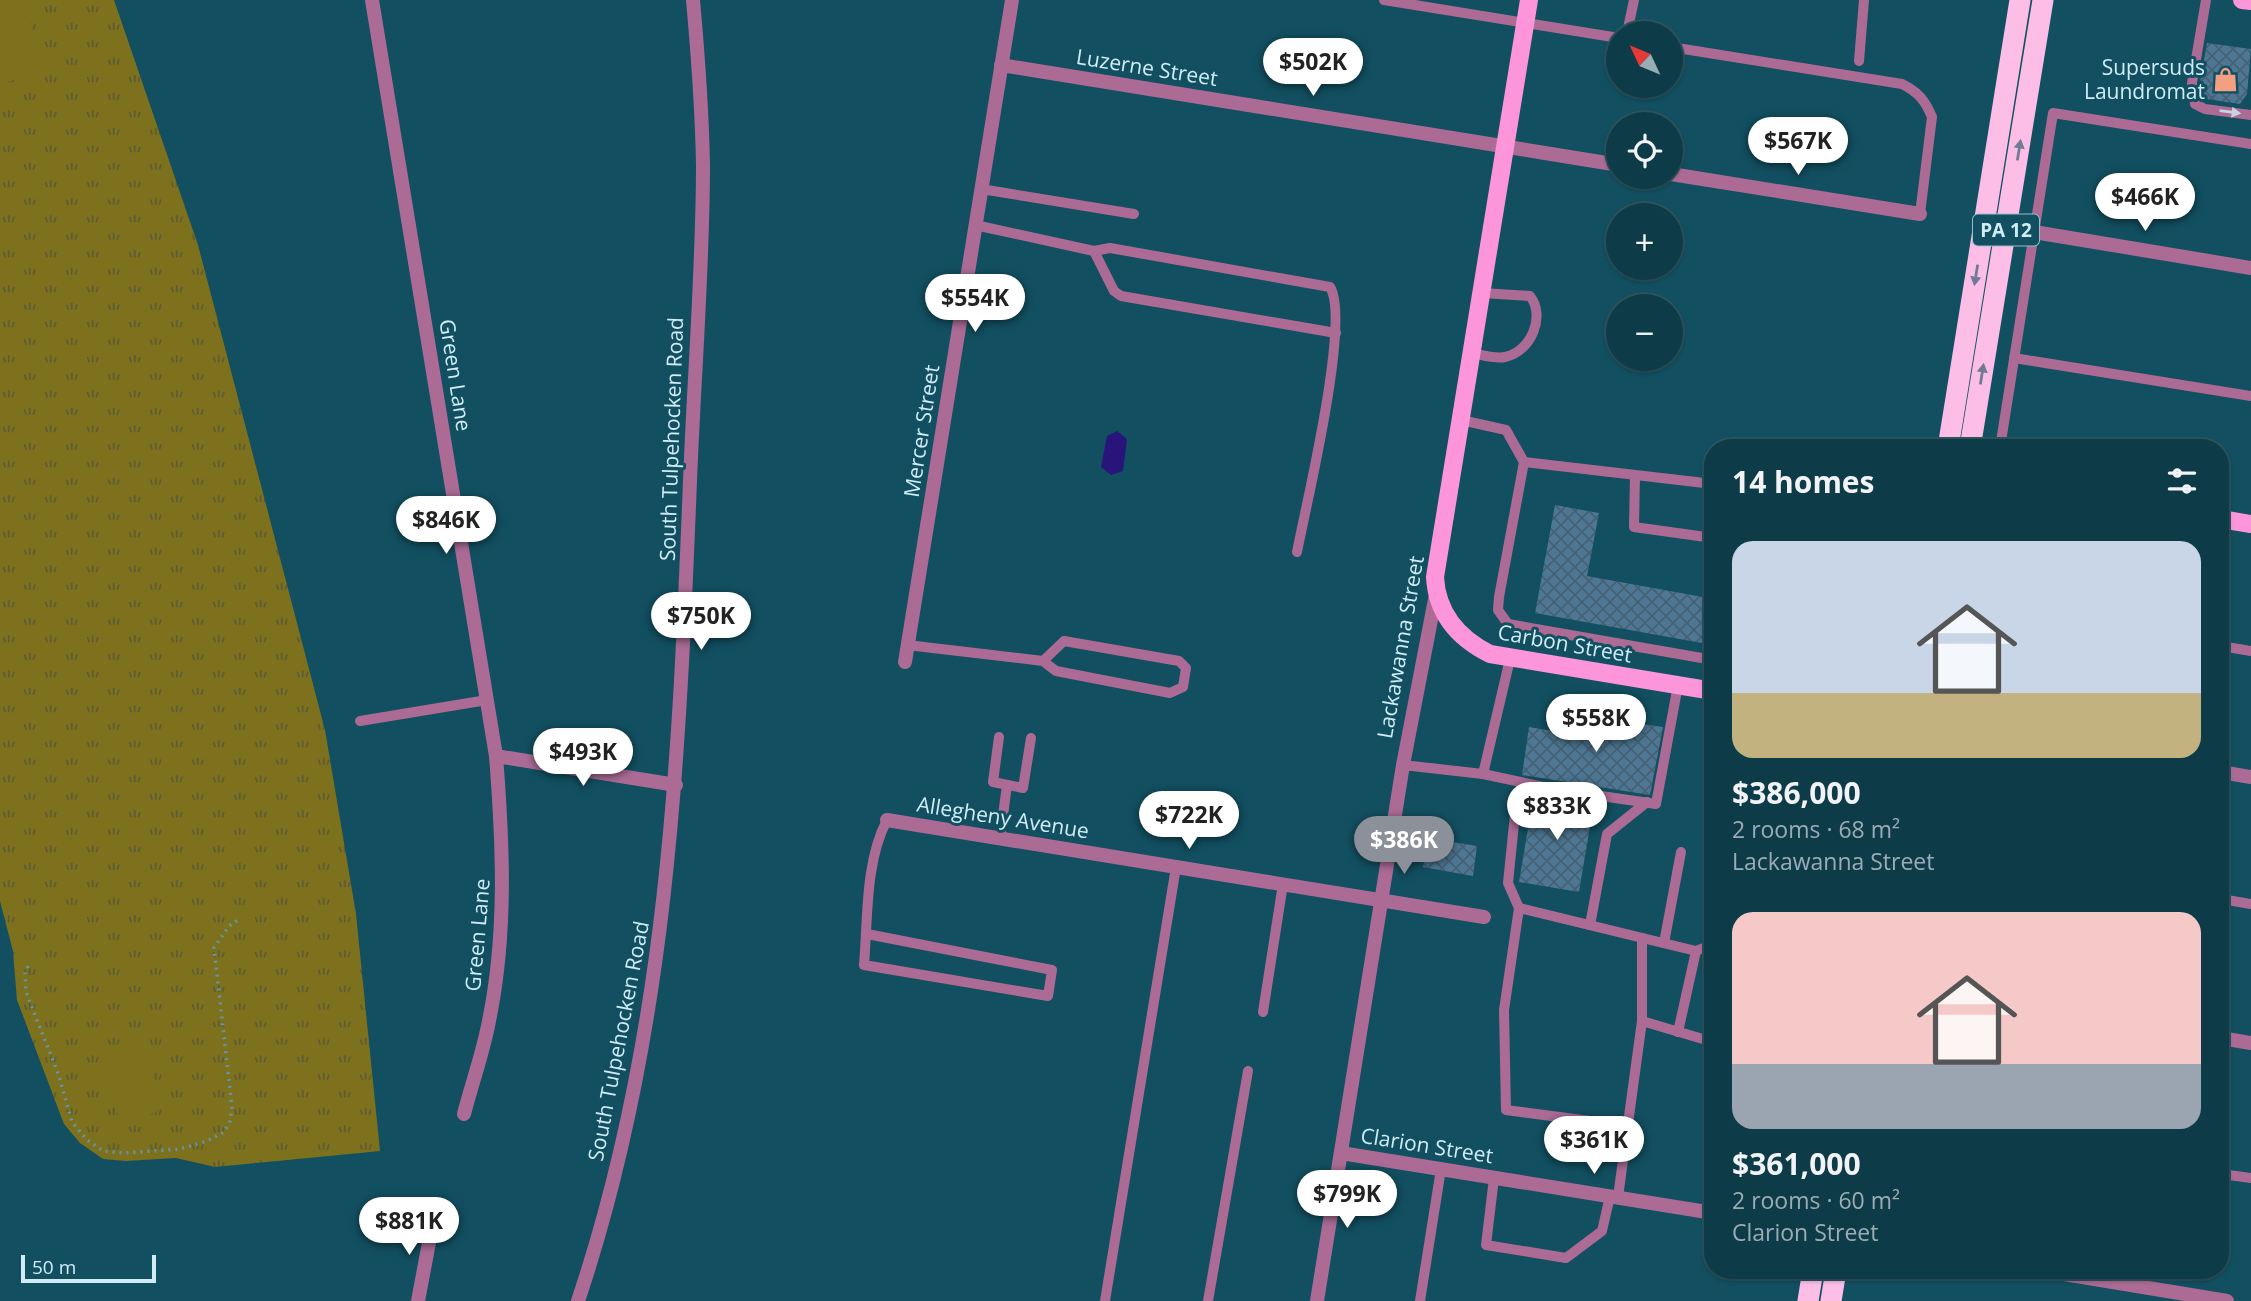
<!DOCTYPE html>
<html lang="en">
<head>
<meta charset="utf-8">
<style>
	:root { --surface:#0e3b48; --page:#1c4652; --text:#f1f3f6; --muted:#9badb4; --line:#2e5560; --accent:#8c9099 }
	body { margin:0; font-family:"Open Sans",sans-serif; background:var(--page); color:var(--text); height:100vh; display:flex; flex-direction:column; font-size:26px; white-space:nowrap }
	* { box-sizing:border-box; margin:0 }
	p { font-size:23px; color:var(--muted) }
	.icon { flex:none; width:38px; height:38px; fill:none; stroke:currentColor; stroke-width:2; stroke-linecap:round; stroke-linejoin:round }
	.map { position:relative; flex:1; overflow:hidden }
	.sheet { position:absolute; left:1704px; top:439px; width:525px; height:840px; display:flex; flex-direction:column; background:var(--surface); border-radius:28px; box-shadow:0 2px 5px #0004,0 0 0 2px var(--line) }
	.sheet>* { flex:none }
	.needle { width:46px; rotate:314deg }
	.controls { position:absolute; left:1606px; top:21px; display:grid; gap:14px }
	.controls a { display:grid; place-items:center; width:77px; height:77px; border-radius:50%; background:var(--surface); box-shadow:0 2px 5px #0004,0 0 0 2px var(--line); font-size:35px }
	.scale { position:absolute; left:21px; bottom:18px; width:135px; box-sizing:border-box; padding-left:7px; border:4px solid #d0ecf6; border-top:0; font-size:19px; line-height:24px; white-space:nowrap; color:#d0ecf6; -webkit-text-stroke:5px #124f60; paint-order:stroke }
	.price { position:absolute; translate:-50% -60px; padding:0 16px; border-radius:24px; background:#fff; color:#222; font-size:23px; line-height:46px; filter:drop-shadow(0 2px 4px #0008) }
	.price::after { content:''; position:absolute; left:50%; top:42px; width:21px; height:16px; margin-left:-10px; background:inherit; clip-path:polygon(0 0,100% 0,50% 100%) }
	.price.selected { background:var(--accent); color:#fff }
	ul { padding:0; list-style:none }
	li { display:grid; align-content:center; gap:14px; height:371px; padding:0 28px }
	li span { display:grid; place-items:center; height:217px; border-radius:21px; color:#555 }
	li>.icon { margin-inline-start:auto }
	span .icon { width:126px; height:126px; fill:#fffc; stroke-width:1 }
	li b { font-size:30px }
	h2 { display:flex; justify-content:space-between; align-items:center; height:84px; padding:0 28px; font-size:30px }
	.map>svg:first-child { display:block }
</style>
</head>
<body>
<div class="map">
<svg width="2251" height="1301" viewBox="0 0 2251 1301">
	<defs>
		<pattern id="grass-tufts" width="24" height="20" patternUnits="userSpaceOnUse" patternTransform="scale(1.75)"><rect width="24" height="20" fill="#7d711d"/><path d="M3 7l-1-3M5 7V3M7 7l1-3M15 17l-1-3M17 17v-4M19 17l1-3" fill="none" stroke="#5e5c34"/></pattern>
		<pattern id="building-cross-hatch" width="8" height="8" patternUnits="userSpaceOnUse" patternTransform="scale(1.75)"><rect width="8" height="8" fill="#4d7794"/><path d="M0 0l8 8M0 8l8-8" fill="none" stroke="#466173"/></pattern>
	</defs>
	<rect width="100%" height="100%" fill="#124f60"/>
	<polygon fill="url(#grass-tufts)" points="0,0 114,0 198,245 325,730 356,914 380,1151 215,1167 176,1158 126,1161 103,1159 80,1143 64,1124 17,1000 13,951 0,901"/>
	<g fill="#7d711d">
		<polygon points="0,0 19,0 28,16 43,66 36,73 0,84"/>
		<polygon points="131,1039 140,1041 145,1048 161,1102 156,1112 133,1122 119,1116 106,1087 107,1049"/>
	</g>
	<polygon fill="#28147b" points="1117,431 1127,439 1123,471 1111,475 1101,467 1107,436"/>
	<g fill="url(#building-cross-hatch)">
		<polygon points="2207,43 2251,49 2247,94 2240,104 2206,99 2201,96 2200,83"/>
		<polygon points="1555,505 1599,513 1587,576 1703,597 1713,593 1713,645 1535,613"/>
		<polygon points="1573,714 1663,727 1650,795 1522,775 1529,727 1570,734"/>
		<polygon points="1534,793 1594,802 1579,892 1519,882"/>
		<polygon points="1428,838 1477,846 1473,876 1423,867"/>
	</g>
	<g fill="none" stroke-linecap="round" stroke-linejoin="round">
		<polyline stroke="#6594a2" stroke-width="3.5" stroke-dasharray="2 5" stroke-linecap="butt" points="28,966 25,974 26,992 59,1076 72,1122 86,1139 103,1151 124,1153 180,1149 207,1141 224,1132 230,1121 232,1107 214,948 229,926 241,918"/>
		<g stroke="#ab6b95" stroke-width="10">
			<polyline points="1384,0 1619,38"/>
			<polyline points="2206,0 2192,83 2195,104 2205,109 2251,115"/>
			<polyline points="1627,33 1634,0"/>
			<path d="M1671 47 1902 84C1918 92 1925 100 1932 117L1920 214"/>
			<polyline points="1859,61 1864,0"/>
			<polyline points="981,189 1134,214"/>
			<path d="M975 225 1094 251 1110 248 1330 287C1351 320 1306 505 1297 552"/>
			<polyline points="1094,251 1114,291 1121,296 1336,333"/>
			<path d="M1472 353C1482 355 1495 359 1505 357 1531 352 1546 316 1530 296L1482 293"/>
			<polyline points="2014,358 2251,396"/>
			<polyline points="1461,420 1506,430 1524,462 1499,597 1498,610 1508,624 1713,660"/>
			<polyline points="2000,448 2053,113 2251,144"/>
			<polyline points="1524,462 1713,484"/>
			<polyline points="1635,475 1634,527 1713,538"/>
			<polyline points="907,645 1043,661 1056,671 1170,693 1183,687 1186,668 1179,661 1064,641 1043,661"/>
			<polyline points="2221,646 2251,651"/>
			<polyline points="360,721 487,700"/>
			<polyline points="999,737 993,782 1023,788 1031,738"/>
			<polyline points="1403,765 1483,774 1510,659"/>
			<polyline points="1483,774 1553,789 1656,804 1678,685"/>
			<polyline points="1515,814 1508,883 1519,908"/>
			<polyline points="1000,838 1007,785"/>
			<polyline points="2221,899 2251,904"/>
			<polyline points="1590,925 1607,834 1647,802"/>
			<path d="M867 934 1052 970 1048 996 864 965C868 918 865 862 887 820"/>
			<polyline points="1664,943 1681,852"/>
			<polyline points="1696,951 1713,944"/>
			<polyline points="1263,1012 1283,884"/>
			<polyline points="1642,1021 1713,1042"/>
			<polyline points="1628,1126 1506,1110 1504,1010 1519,908 1696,951 1678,1032"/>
			<polyline points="2221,1174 2251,1178"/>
			<polyline points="1494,1178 1486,1245 1566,1258 1602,1231 1610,1196"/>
			<polyline points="1618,1197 1642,1021 1642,938"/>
			<polyline points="1105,1301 1176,867"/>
			<polyline points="1208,1301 1248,1071"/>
			<polyline points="1420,1301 1441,1169"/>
		</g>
		<g stroke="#ab6b95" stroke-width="14">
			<path d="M372 0 496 756C503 845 507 933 489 1021 483 1053 472 1083 464 1114"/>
			<polyline points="1001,65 1619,165"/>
			<polyline points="1671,174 1920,214"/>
			<polyline points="2034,232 2251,268"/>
			<polyline points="905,662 1012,0"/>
			<polyline points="496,756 676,785"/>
			<polyline points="2221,772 2251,777"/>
			<polyline points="887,820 1484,917"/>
			<polyline points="2221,1038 2251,1043"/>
			<polyline points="1341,1153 1713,1213"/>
			<polyline points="2040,1270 2227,1301"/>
			<polyline points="418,1301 434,1216"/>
			<path d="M578 1301C668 1033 679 760 690 481 694 376 703 270 703 165 702 110 698 55 693 0"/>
			<polyline points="1317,1301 1403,765 1436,594"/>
		</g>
		<g stroke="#fc95da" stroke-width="18">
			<path d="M1529 0 1435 577C1437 614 1458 638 1490 654L1713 691"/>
			<polyline points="2242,0 2251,1"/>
			<polyline points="2221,519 2251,524"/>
		</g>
		<g stroke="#fcbee6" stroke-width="21">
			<polyline points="1948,448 2020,0"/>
			<polyline points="1970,448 2043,0"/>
			<polyline points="1808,1301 1813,1270"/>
			<polyline points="1831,1301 1836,1270"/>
		</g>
	</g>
	<defs><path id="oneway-solid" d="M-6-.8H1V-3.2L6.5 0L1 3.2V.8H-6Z" transform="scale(1.75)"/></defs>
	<use fill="#c9d2e3" href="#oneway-solid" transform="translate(2230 112) rotate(7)"/>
	<g fill="#707b96">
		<use href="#oneway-solid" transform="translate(2019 150) rotate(-81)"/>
		<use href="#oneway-solid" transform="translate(1976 275) rotate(99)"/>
		<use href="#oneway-solid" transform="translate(1982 374) rotate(-81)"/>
	</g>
	<defs>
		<symbol id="shop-bare" viewBox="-9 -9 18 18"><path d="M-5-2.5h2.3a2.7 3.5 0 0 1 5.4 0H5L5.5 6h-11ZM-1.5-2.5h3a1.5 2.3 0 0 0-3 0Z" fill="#f3a082" stroke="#124f60" stroke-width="2.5" paint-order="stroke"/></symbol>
	</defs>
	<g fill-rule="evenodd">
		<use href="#shop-bare" x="2208" y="62" width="35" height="35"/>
	</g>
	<g text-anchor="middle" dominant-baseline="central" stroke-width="6" stroke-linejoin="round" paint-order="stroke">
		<rect fill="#124f60" stroke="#97bdc9" stroke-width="2" x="1973" y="214.5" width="66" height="31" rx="5"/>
		<g font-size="19" font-weight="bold" fill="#d0ecf6">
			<text x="2006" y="230">PA 12</text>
		</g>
		<g font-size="21" fill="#d0ecf6" stroke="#124f60">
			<text transform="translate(1147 67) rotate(9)">Luzerne Street</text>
			<text transform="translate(456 375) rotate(81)">Green Lane</text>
			<text transform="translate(921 431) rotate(-81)">Mercer Street</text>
			<text transform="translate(671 439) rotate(-88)">South Tulpehocken Road</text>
			<text transform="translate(1565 643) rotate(10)">Carbon Street</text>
			<text transform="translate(1400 647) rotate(-80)">Lackawanna Street</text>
			<text transform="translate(1003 817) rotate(9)">Allegheny Avenue</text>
			<text transform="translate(477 935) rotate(-85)">Green Lane</text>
			<text transform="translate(618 1041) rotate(-79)">South Tulpehocken Road</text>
			<text transform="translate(1427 1145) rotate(9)">Clarion Street</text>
		</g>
		<g font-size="21" fill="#d0ecf6" stroke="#124f60" text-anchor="end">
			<text x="2205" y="67">Supersuds<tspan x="2205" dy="24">Laundromat</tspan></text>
		</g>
	</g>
</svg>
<div class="controls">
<a><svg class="needle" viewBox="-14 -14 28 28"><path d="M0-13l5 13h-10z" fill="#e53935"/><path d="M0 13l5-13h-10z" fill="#9badb4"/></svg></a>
<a><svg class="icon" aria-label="locate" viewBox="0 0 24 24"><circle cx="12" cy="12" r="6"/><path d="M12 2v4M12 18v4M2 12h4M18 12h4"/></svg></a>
<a>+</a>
<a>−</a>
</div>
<div class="scale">50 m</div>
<b class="price" style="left:1313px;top:98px">$502K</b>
<b class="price" style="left:1798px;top:177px">$567K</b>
<b class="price" style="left:2145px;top:233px">$466K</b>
<b class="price" style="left:975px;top:334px">$554K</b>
<b class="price" style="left:446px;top:556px">$846K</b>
<b class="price" style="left:701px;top:652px">$750K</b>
<b class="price" style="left:1596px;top:754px">$558K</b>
<b class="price" style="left:583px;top:788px">$493K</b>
<b class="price" style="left:1557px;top:842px">$833K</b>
<b class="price" style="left:1189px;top:851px">$722K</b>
<b class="price selected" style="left:1404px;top:876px">$386K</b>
<b class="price" style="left:1594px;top:1176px">$361K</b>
<b class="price" style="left:1347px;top:1230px">$799K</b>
<b class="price" style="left:409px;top:1257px">$881K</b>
<section class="sheet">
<h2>14 homes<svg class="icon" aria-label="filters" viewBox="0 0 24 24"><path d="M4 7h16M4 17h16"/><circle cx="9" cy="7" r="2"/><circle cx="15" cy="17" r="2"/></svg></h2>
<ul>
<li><span style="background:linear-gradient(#c9d6e8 70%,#c2b280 0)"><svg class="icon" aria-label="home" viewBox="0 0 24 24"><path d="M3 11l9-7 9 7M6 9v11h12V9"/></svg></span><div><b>$386,000</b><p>2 rooms · 68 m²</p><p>Lackawanna Street</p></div></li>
<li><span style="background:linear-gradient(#f6c9c9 70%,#9aa5b1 0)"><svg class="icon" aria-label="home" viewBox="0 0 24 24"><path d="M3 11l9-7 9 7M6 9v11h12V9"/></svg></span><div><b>$361,000</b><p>2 rooms · 60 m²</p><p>Clarion Street</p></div></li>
</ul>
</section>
</div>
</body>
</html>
